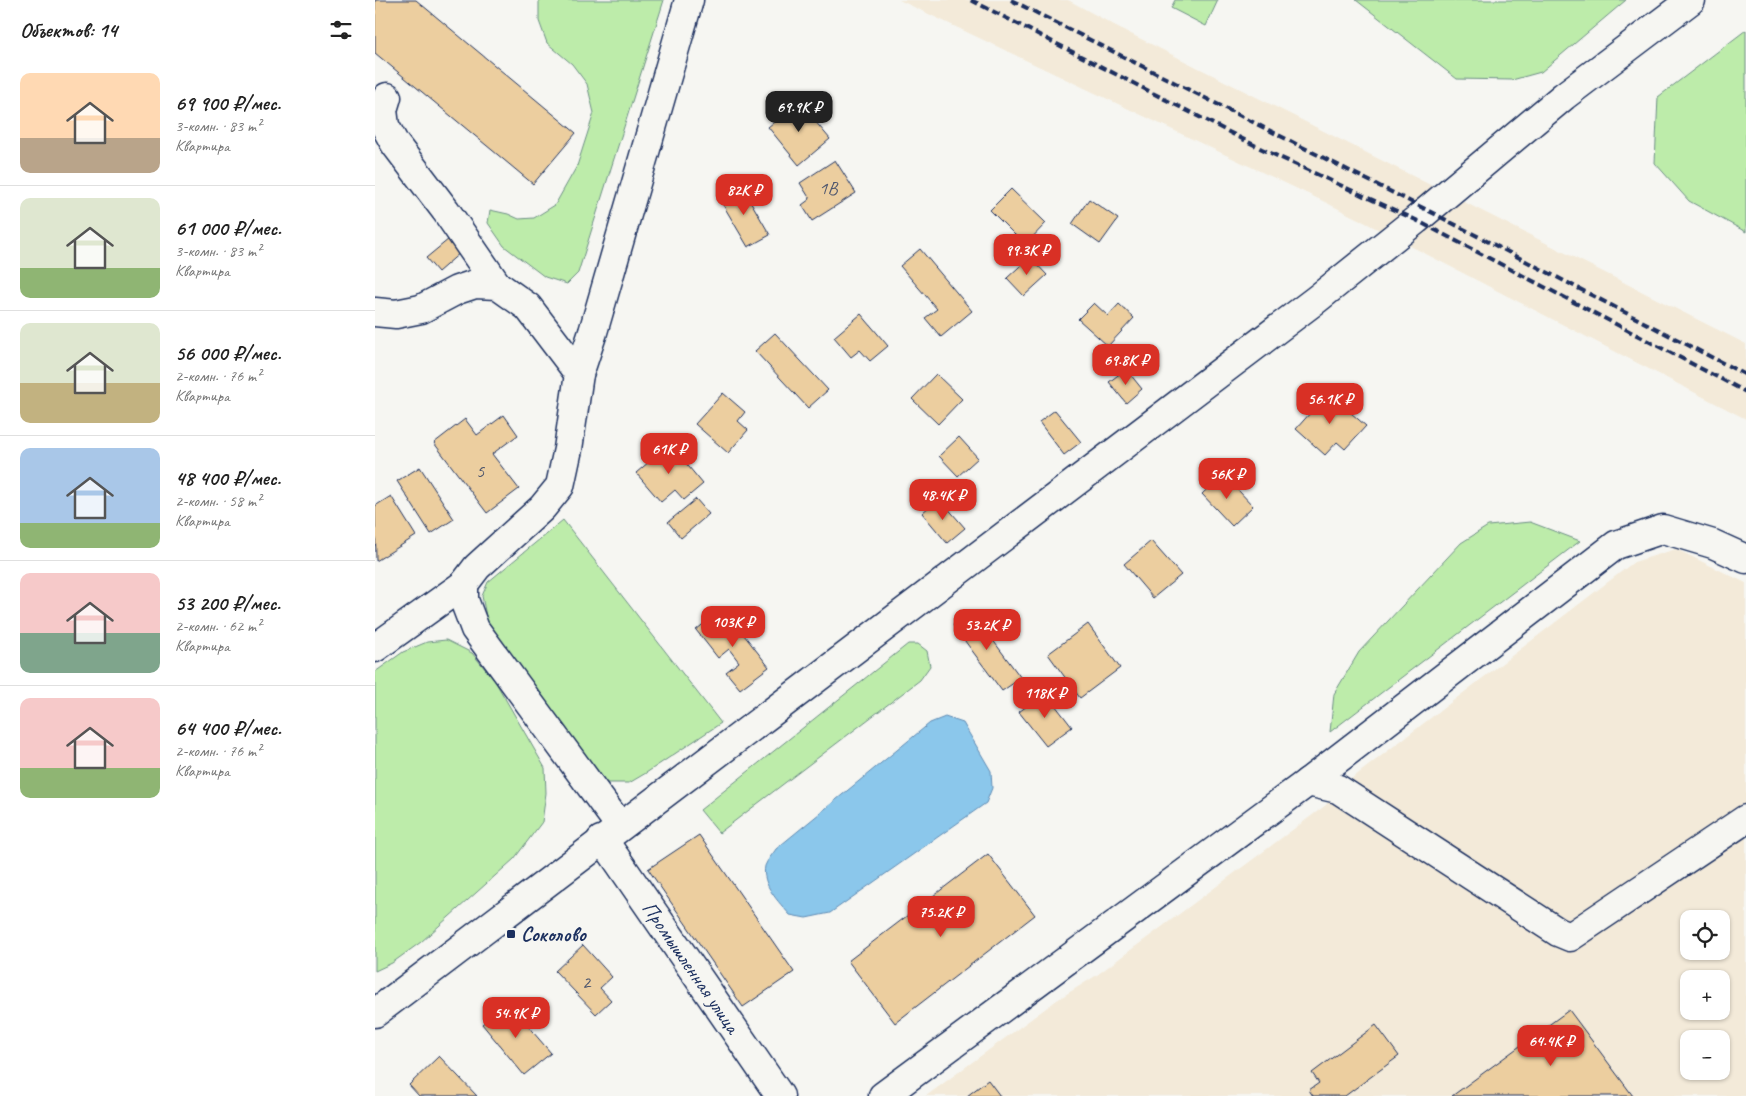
<!DOCTYPE html>
<html lang="ru">
<head>
<meta charset="utf-8">
<style>
	:root { --surface:#fff; --page:#f2f2f2; --text:#222; --muted:#767676; --line:#e0e0e0; --accent:#d93025 }
	body { margin:0; font-family:Caveat,sans-serif; background:var(--page); color:var(--text); height:100vh; display:flex; flex-direction:column; font-size:19px; white-space:nowrap }
	* { box-sizing:border-box; margin:0 }
	p { font-size:16px; color:var(--muted) }
	.icon { flex:none; width:28px; height:28px; fill:none; stroke:currentColor; stroke-width:2; stroke-linecap:round; stroke-linejoin:round }
	.map { position:relative; flex:1; overflow:hidden }
	.details { display:flex; flex-direction:column; background:var(--surface); width:375px }
	.details>* { flex:none }
	.tools { position:absolute; left:1305px; top:910px; display:grid; gap:10px }
	.tools a { display:grid; place-items:center; width:50px; height:50px; border-radius:10px; background:var(--surface); box-shadow:0 1px 4px #0004; font-size:25px }
	.price { position:absolute; translate:-50% -42px; padding:0 11px; border-radius:10px; background:var(--accent); color:#fff; font-size:16px; line-height:32px; filter:drop-shadow(0 1px 2px #0008) }
	.price::after { content:''; position:absolute; left:50%; top:30px; width:15px; height:11px; margin-left:-8px; background:inherit; clip-path:polygon(0 0,100% 0,50% 100%) }
	.price.on { background:#222; color:#fff }
	ul { padding:0; list-style:none }
	li { display:flex; align-items:center; gap:15px; height:125px; padding:0 20px }
	li+li { border-top:1px solid var(--line) }
	li span { display:grid; place-items:center; flex:none; width:140px; height:100px; border-radius:10px; color:#555 }
	li>.icon { margin-inline-start:auto }
	span .icon { width:60px; height:60px; fill:#fffc; stroke-width:1 }
	li b { font-size:21px }
	h2 { display:flex; justify-content:space-between; align-items:center; height:60px; padding:0 20px; font-size:21px }
	main { display:flex; flex:1; min-height:0 }
	.map>svg:first-child { display:block }
</style>
</head>
<body>
<main>
<section class="details">
<h2>Объектов: 14<svg class="icon" aria-label="filters" viewBox="0 0 24 24"><path d="M4 7h16M4 17h16"/><circle cx="9" cy="7" r="2"/><circle cx="15" cy="17" r="2"/></svg></h2>
<ul>
<li><span style="background:linear-gradient(#ffd9b3 65%,#b9a48a 0)"><svg class="icon" aria-label="home" viewBox="0 0 24 24"><path d="M3 11l9-7 9 7M6 9v11h12V9"/></svg></span><div><b>69 900 ₽/мес.</b><p>3-комн. · 83 m²</p><p>Квартира</p></div></li>
<li><span style="background:linear-gradient(#dfe7d0 70%,#8fb573 0)"><svg class="icon" aria-label="home" viewBox="0 0 24 24"><path d="M3 11l9-7 9 7M6 9v11h12V9"/></svg></span><div><b>61 000 ₽/мес.</b><p>3-комн. · 83 m²</p><p>Квартира</p></div></li>
<li><span style="background:linear-gradient(#dfe7d0 60%,#c2b280 0)"><svg class="icon" aria-label="home" viewBox="0 0 24 24"><path d="M3 11l9-7 9 7M6 9v11h12V9"/></svg></span><div><b>56 000 ₽/мес.</b><p>2-комн. · 76 m²</p><p>Квартира</p></div></li>
<li><span style="background:linear-gradient(#a9c7e8 75%,#8fb573 0)"><svg class="icon" aria-label="home" viewBox="0 0 24 24"><path d="M3 11l9-7 9 7M6 9v11h12V9"/></svg></span><div><b>48 400 ₽/мес.</b><p>2-комн. · 58 m²</p><p>Квартира</p></div></li>
<li><span style="background:linear-gradient(#f6c9c9 60%,#7fa58c 0)"><svg class="icon" aria-label="home" viewBox="0 0 24 24"><path d="M3 11l9-7 9 7M6 9v11h12V9"/></svg></span><div><b>53 200 ₽/мес.</b><p>2-комн. · 62 m²</p><p>Квартира</p></div></li>
<li><span style="background:linear-gradient(#f6c9c9 70%,#8fb573 0)"><svg class="icon" aria-label="home" viewBox="0 0 24 24"><path d="M3 11l9-7 9 7M6 9v11h12V9"/></svg></span><div><b>64 400 ₽/мес.</b><p>2-комн. · 76 m²</p><p>Квартира</p></div></li>
</ul>
</section>
<div class="map">
<svg width="1371" height="1096" viewBox="0 0 1371 1096">
	<rect width="100%" height="100%" fill="#f6f6f2"/>
	<filter id="ink" filterUnits="userSpaceOnUse"><feTurbulence type="fractalNoise" baseFrequency=".02" numOctaves="2"/><feDisplacementMap in="SourceGraphic" scale="10" xChannelSelector="R" yChannelSelector="G"/><feConvolveMatrix kernelMatrix="1 2 1 2 8 2 1 2 1" color-interpolation-filters="sRGB"/></filter>
	<g filter="url(#ink)">
		<g fill="#f3ead9" fill-rule="evenodd">
			<polygon points="524,0 693,0 754,33 1371,344 1371,419 952,203"/>
			<path d="M1301 549 1371 583V1096H551L682 1000 722 975 951 805 963 789 1259 562ZM1314 919H1346V951H1314ZM1314 979H1346V1011H1314ZM1314 1039H1346V1071H1314Z"/>
		</g>
		<g fill="#bdecaa" stroke="#6c8e84">
			<polygon points="164,0 289,0 203,273 192,284 170,277 129,246 113,223 115,210 133,214 144,219 159,218 180,205 202,166 219,113 212,84 197,64 172,43 164,21"/>
			<polygon points="800,0 843,0 831,26 796,8"/>
			<polygon points="981,0 1251,0 1166,72 1137,80 1082,79"/>
			<polygon points="1371,30 1371,232 1314,201 1280,163 1283,97"/>
			<polygon points="188,520 346,723 271,773 254,783 231,783 113,626 107,596 113,582"/>
			<polygon points="1155,522 1205,541 955,732 959,694 984,652 1086,543 1113,526"/>
			<polygon points="71,640 97,653 120,681 170,768 171,793 167,822 139,859 46,942 17,963 0,971 0,672 28,652 52,642"/>
			<polygon points="533,644 543,644 552,651 555,666 545,680 344,833 325,810"/>
		</g>
		<path fill="#8bc7eb" stroke="#5e8ab3" d="M570 717 588 723 616 771 617 788 611 803 455 913 431 918 415 915C404 902 386 885 390 866 392 860 398 854 401 849L555 723Z"/>
		<g fill="#ecce9f" stroke="#1b2f5e">
			<polygon points="0,0 41,0 201,133 158,184 0,53"/>
			<polygon points="424,102 455,139 424,165 393,127"/>
			<polygon points="460,160 481,193 437,221 427,205 435,199 425,183"/>
			<polygon points="366,185 395,235 373,247 344,198"/>
			<polygon points="636,189 671,223 650,245 615,210"/>
			<polygon points="714,199 743,219 725,244 697,224"/>
			<polygon points="74,239 86,252 63,272 51,258"/>
			<polygon points="545,249 597,311 566,337 550,318 562,309 525,266"/>
			<polygon points="655,257 672,275 649,296 632,278"/>
			<polygon points="719,303 733,316 744,304 759,318 733,346 703,319"/>
			<polygon points="486,314 513,346 495,361 485,350 476,357 459,337"/>
			<polygon points="400,333 453,390 433,408 380,351"/>
			<polygon points="751,369 767,389 751,403 734,382"/>
			<polygon points="561,374 587,399 563,424 537,399"/>
			<polygon points="348,393 370,412 363,421 373,430 353,453 320,424"/>
			<polygon points="953,393 991,426 970,449 962,442 950,455 921,429"/>
			<polygon points="680,410 706,442 689,455 664,422"/>
			<polygon points="129,415 143,435 117,454 144,489 112,513 59,443 90,419 102,435"/>
			<polygon points="584,437 603,458 583,476 564,456"/>
			<polygon points="295,444 328,484 309,500 300,490 286,502 261,473"/>
			<polygon points="45,467 79,519 56,534 22,481"/>
			<polygon points="848,474 878,506 857,526 827,494"/>
			<polygon points="16,496 41,536 1,561 0,506"/>
			<polygon points="564,498 590,528 572,543 547,513"/>
			<polygon points="321,499 334,514 306,538 293,522"/>
			<polygon points="776,541 806,575 778,598 749,564"/>
			<polygon points="348,608 394,667 365,689 351,672 364,662 354,649 343,658 321,630"/>
			<polygon points="597,612 646,678 627,691 578,625"/>
			<polygon points="713,624 745,668 705,698 673,654"/>
			<polygon points="670,692 697,727 671,746 644,712"/>
			<polygon points="324,835 419,972 368,1007 273,869"/>
			<polygon points="613,854 660,915 520,1023 473,961"/>
			<polygon points="208,945 237,977 225,988 236,1000 221,1014 180,971"/>
			<polygon points="133,1003 176,1053 149,1075 107,1024"/>
			<polygon points="1194,1010 1258,1096 1077,1096"/>
			<polygon points="1001,1025 1024,1056 970,1096 938,1096 934,1090 944,1083 937,1073"/>
			<polygon points="64,1056 102,1096 44,1096 34,1085"/>
			<polygon points="613,1080 625,1096 592,1096"/>
		</g>
		<g fill="none" stroke-linecap="round" stroke-linejoin="round">
			<defs>
				<g id="minor">
					<polyline points="12,97 8,110 10,126 20,144 71,211 122,285"/>
					<polyline points="0,312 21,314 46,309 82,290 100,284 122,285 153,307 204,374"/>
					<polyline points="89,584 89,600 100,629 245,826"/>
					<polyline points="0,648 89,584 102,567 167,508 185,486 193,449 204,374 218,332 314,0"/>
					<polyline points="933,782 963,789 1183,932 1195,937 1371,819"/>
					<path id="s1" d="M226 840 236 851 405 1096"/>
					<polyline points="508,1096 933,782 1241,545 1288,529 1338,544 1371,559"/>
				</g>
				<polyline id="major" points="0,1013 942,299 1041,220 1189,96 1316,0"/>
			</defs>
			<use href="#minor" stroke="#1b2f5e" stroke-width="31"/>
			<use href="#major" stroke="#1b2f5e" stroke-width="31"/>
			<use href="#minor" stroke="#f6f6f2" stroke-width="28"/>
			<use href="#major" stroke="#f6f6f2" stroke-width="28"/>
			<g stroke="#1b2f5e" stroke-width="4" stroke-dasharray="8 4" stroke-linecap="butt">
				<polyline points="596,0 887,149 1041,220 1371,392"/>
				<polyline points="636,0 1052,210 1371,375"/>
			</g>
		</g>
	</g>
	<rect fill="#1b2f5e" stroke="#f6f6f2" stroke-width="2" x="131" y="929" width="10" height="10" rx="2.5"/>
	<g text-anchor="middle" dominant-baseline="central" stroke-width="4" stroke-linejoin="round" paint-order="stroke">
		<g font-size="19" fill="#4f576e">
			<text x="453" y="188">1В</text>
			<text x="105" y="471">5</text>
			<text x="211" y="982">2</text>
		</g>
		<g font-size="21" font-weight="bold" fill="#1b2f5e" stroke="#f6f6f2" text-anchor="start">
			<text x="146" y="934">Соколово</text>
		</g>
		<g font-size="21" fill="#1b2f5e" stroke="#f6f6f2">
			<text stroke="none"><textPath href="#s1" startOffset="156">Промышленная улица</textPath></text>
		</g>
	</g>
</svg>
<div class="tools">
<a><svg class="icon" aria-label="locate" viewBox="0 0 24 24"><circle cx="12" cy="12" r="6"/><path d="M12 2v4M12 18v4M2 12h4M18 12h4"/></svg></a>
<a>+</a>
<a>−</a>
</div>
<b class="price on" style="left:424px;top:133px">69.9K ₽</b>
<b class="price" style="left:369px;top:216px">82K ₽</b>
<b class="price" style="left:652px;top:276px">99.3K ₽</b>
<b class="price" style="left:751px;top:386px">69.8K ₽</b>
<b class="price" style="left:955px;top:425px">56.1K ₽</b>
<b class="price" style="left:294px;top:475px">61K ₽</b>
<b class="price" style="left:852px;top:500px">56K ₽</b>
<b class="price" style="left:568px;top:521px">48.4K ₽</b>
<b class="price" style="left:358px;top:648px">103K ₽</b>
<b class="price" style="left:612px;top:651px">53.2K ₽</b>
<b class="price" style="left:670px;top:719px">118K ₽</b>
<b class="price" style="left:566px;top:938px">75.2K ₽</b>
<b class="price" style="left:141px;top:1039px">54.9K ₽</b>
<b class="price" style="left:1176px;top:1067px">64.4K ₽</b>
</div>
</main>
</body>
</html>
